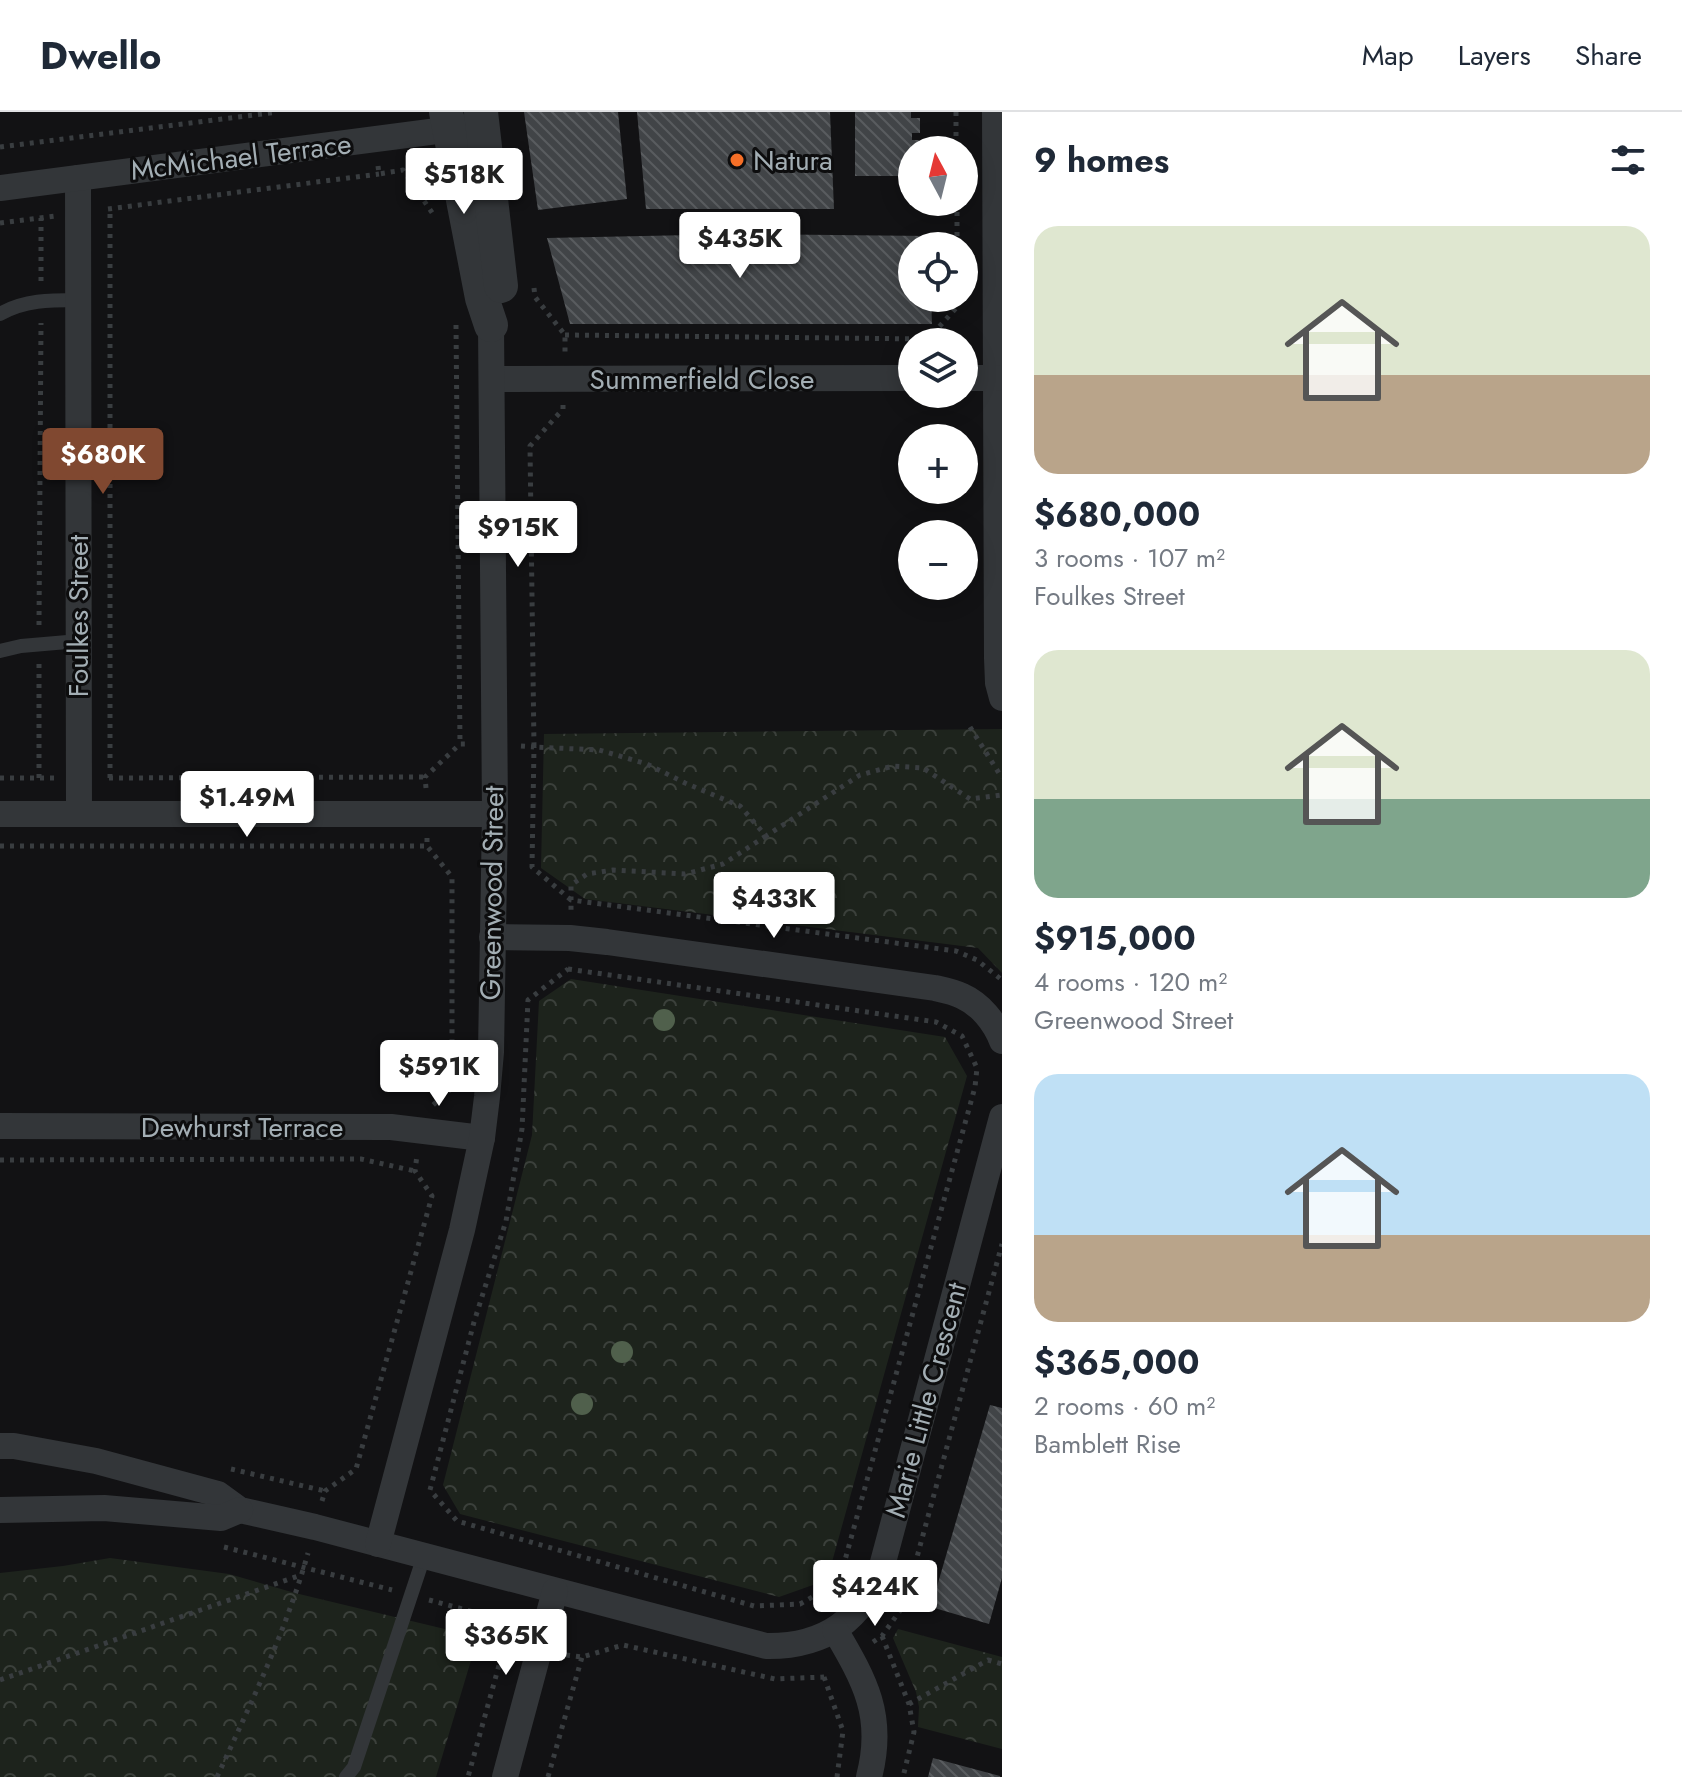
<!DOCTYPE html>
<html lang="en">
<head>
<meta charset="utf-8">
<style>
	:root { --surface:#fff; --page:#f6f6f7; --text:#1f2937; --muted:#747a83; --line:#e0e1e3; --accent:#804830 }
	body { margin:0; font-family:Jost,sans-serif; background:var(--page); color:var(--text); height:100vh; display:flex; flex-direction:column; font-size:30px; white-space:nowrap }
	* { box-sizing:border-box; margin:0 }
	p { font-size:26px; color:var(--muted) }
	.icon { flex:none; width:44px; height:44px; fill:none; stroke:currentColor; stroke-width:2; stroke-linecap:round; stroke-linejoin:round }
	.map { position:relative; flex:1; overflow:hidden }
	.sheet { display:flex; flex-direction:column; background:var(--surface); width:680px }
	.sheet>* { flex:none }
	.needle { width:52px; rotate:353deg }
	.fabs { position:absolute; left:898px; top:24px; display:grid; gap:16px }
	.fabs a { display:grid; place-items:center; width:80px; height:80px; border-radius:50%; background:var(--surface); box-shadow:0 4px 20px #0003; font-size:40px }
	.price { position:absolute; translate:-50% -68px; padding:0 18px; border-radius:8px; background:#fff; color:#222; font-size:26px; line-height:52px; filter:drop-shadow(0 2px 4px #0008) }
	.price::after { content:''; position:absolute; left:50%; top:48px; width:24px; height:18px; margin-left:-12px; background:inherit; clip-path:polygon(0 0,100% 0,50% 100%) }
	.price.selected { background:var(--accent); color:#fff }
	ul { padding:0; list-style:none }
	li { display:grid; align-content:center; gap:16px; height:424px; padding:0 32px }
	li span { display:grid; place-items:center; height:248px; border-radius:24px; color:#555 }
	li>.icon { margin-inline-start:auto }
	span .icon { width:144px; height:144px; fill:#fffc; stroke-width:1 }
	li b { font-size:34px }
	h2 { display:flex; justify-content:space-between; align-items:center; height:96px; padding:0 32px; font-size:34px }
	header { display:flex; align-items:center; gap:48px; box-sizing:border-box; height:112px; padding:0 40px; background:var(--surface); border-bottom:2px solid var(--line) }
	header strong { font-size:38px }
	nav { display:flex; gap:44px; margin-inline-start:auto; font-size:28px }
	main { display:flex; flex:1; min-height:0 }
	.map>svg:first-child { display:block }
</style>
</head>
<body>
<header>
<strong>Dwello</strong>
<nav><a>Map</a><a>Layers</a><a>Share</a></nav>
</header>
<main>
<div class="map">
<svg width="1002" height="1665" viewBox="0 0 1002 1665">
	<defs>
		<pattern id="forest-crowns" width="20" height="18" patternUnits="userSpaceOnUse" patternTransform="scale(2)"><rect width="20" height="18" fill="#1d231c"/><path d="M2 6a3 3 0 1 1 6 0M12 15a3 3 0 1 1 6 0" fill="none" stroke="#3b403b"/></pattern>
		<pattern id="building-back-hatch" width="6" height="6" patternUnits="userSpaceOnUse" patternTransform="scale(2)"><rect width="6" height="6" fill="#414447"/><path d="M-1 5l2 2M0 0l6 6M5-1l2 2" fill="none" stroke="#595c5f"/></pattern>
	</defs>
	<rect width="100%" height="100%" fill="#121214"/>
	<g fill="url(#forest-crowns)">
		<polygon points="1002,617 1002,861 978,836 585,787 541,756 544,622"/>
		<polygon points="571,867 945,925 967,964 827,1468 779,1485 460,1402 443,1373 532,1023 539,889"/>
		<polygon points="110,1446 229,1462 295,1481 478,1525 436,1665 0,1665 0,1461 63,1454"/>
		<polygon points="898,1517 1002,1545 1002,1637 918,1615 919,1595 916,1580 893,1526"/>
	</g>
	<g fill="url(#building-back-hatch)">
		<polygon points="524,0 618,0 627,87 538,98"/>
		<polygon points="637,0 830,0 834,97 646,97"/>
		<polygon points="855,0 911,0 911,6 920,6 920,21 912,21 912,28 919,28 919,38 912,38 912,64 855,64"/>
		<polygon points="739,122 929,124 929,134 912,134 912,186 931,186 932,212 570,212 547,126"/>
		<polygon points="990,1293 1002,1296 1002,1466 989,1512 931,1495"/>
		<polygon points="933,1646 1000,1664 1000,1665 928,1665"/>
	</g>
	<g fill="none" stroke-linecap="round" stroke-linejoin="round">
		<g stroke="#393d40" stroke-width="5" stroke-dasharray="4 6" stroke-linecap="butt">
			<polyline points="956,0 956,38"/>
			<polyline points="0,35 277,0"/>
			<polyline points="378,54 379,62 403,58 433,102"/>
			<polyline points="957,90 957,134"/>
			<polyline points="108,97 379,62"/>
			<polyline points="0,111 55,104"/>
			<polyline points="41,169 41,106"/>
			<polyline points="534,176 535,185 565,223 565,243"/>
			<polyline points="456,213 460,632"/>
			<polyline points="565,223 928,227 958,194 958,186"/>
			<polyline points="563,293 563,297 530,334 534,635 599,638 647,652 685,671 740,694 766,724 860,663 893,654 923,656 970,687 1002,683"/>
			<polyline points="39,513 41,211"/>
			<polyline points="970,615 1002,666"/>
			<polyline points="521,634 534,635 532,755 571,788 571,802"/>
			<polyline points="0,666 55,666"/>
			<polyline points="39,666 39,551"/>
			<polyline points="109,666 425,665"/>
			<polyline points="110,666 110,97"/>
			<polyline points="426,676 425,665 460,632 467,632"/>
			<polyline points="766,724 723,752 685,762 613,758 587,762 571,773 571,788 956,839 977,848 1002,868"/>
			<polyline points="427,726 427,734 452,765 452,976 432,994"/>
			<polyline points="0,734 427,734"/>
			<polyline points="568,857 936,910 962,924 977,956 975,975 839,1470 800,1492 754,1494 457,1409 430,1378 474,1210 506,1109 522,1017 528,888 568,857 568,852"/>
			<polyline points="0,1048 361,1047 415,1059"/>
			<polyline points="231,1357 325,1379"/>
			<polyline points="322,1389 325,1379 356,1357 432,1084 415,1059 417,1043"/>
			<polyline points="224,1435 392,1478"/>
			<polyline points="429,1488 511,1510 468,1665"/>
			<polyline points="882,1524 909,1592 914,1620 903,1665"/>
			<polyline points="873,1530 882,1524 904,1493 1002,1132"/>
			<polyline points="566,1543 582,1545 623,1533 775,1567 824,1565 829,1561"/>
			<polyline points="824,1565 843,1619 837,1665"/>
			<polyline points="0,1568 301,1463"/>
			<polyline points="909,1592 988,1548 1002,1552"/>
			<path d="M217 1665C251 1591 286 1519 308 1441"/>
			<polyline points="548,1665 582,1545"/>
		</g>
		<g stroke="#333639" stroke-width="14">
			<path d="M0 202C24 188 50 188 78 188"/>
			<polyline points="0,539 21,534 79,529"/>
			<polyline points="346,1665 354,1655 424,1444"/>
		</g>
		<g stroke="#333639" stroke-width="26">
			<polyline points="995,0 997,546 998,571 1002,586"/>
			<polyline points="78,66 79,702"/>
			<polyline points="0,76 468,15"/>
			<polyline points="964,266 996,266"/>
			<polyline points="492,267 912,266"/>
			<polyline points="0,702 495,702"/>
			<path d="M492 825 570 826 607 830 935 876C944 878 954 880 962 884 980 892 995 910 1002 929"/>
			<polyline points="0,1014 391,1015 482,1026"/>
			<path d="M0 1334H14L96 1349 218 1382 240 1398 315 1415 766 1534C825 1535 862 1508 882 1454L1002 1005"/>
			<polyline points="0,1398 104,1396 221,1406 240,1398"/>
			<polyline points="378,1432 462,1118 482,1026 487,985 491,940 495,702 491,213"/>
			<path d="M835 1518C865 1569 885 1604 869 1665"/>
			<polyline points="505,1665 555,1479"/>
		</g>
		<g stroke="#333639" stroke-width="34">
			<polyline points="446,0 482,186 491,213"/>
			<polyline points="481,0 501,174"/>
		</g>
	</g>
	<g fill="#50604c">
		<circle cx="664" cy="908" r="11"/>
		<circle cx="622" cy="1240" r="11"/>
		<circle cx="582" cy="1292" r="11"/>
	</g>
	<circle fill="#f66f27" stroke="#0d0d0e" stroke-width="3" cx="737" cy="48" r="8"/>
	<g text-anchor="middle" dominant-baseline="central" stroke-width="6" stroke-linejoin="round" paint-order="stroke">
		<g font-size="28" fill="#a3aeb4" stroke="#0d0d0e">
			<text transform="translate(241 45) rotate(-7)">McMichael Terrace</text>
			<text x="702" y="267">Summerfield Close</text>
			<text transform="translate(78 504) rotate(-90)">Foulkes Street</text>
			<text transform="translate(492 781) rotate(-89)">Greenwood Street</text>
			<text x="242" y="1015">Dewhurst Terrace</text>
			<text transform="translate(926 1288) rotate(-75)">Marie Little Crescent</text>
		</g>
		<g font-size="28" fill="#a3aeb4" stroke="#0d0d0e" text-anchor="start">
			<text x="753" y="48">Natura</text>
		</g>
	</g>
</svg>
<div class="fabs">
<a><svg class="needle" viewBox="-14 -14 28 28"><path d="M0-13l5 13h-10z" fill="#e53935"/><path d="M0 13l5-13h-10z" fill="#747a83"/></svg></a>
<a><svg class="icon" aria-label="locate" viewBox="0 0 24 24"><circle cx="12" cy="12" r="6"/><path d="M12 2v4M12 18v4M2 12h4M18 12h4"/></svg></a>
<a><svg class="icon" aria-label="layers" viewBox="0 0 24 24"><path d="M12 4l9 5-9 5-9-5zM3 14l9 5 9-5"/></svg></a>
<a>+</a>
<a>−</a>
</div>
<b class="price" style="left:464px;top:104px">$518K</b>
<b class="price" style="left:740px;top:168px">$435K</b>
<b class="price selected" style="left:103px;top:384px">$680K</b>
<b class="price" style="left:518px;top:457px">$915K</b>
<b class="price" style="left:247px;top:727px">$1.49M</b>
<b class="price" style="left:774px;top:828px">$433K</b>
<b class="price" style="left:439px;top:996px">$591K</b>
<b class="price" style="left:875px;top:1516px">$424K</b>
<b class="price" style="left:506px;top:1565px">$365K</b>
</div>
<section class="sheet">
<h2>9 homes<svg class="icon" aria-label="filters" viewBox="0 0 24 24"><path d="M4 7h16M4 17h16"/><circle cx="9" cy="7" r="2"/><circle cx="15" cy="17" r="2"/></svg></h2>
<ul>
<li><span style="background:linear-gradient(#dfe7d0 60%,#b9a48a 0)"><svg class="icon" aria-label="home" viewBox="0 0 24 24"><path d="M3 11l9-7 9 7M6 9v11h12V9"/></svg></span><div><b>$680,000</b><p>3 rooms · 107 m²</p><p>Foulkes Street</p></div></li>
<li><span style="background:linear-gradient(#dfe7d0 60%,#7fa58c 0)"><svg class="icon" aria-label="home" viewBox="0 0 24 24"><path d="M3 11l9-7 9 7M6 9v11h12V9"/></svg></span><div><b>$915,000</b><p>4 rooms · 120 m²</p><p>Greenwood Street</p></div></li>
<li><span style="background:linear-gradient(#bfe0f5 65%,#b9a48a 0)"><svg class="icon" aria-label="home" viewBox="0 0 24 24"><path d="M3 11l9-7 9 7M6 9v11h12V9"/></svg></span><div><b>$365,000</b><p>2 rooms · 60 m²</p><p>Bamblett Rise</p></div></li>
</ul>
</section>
</main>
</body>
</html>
